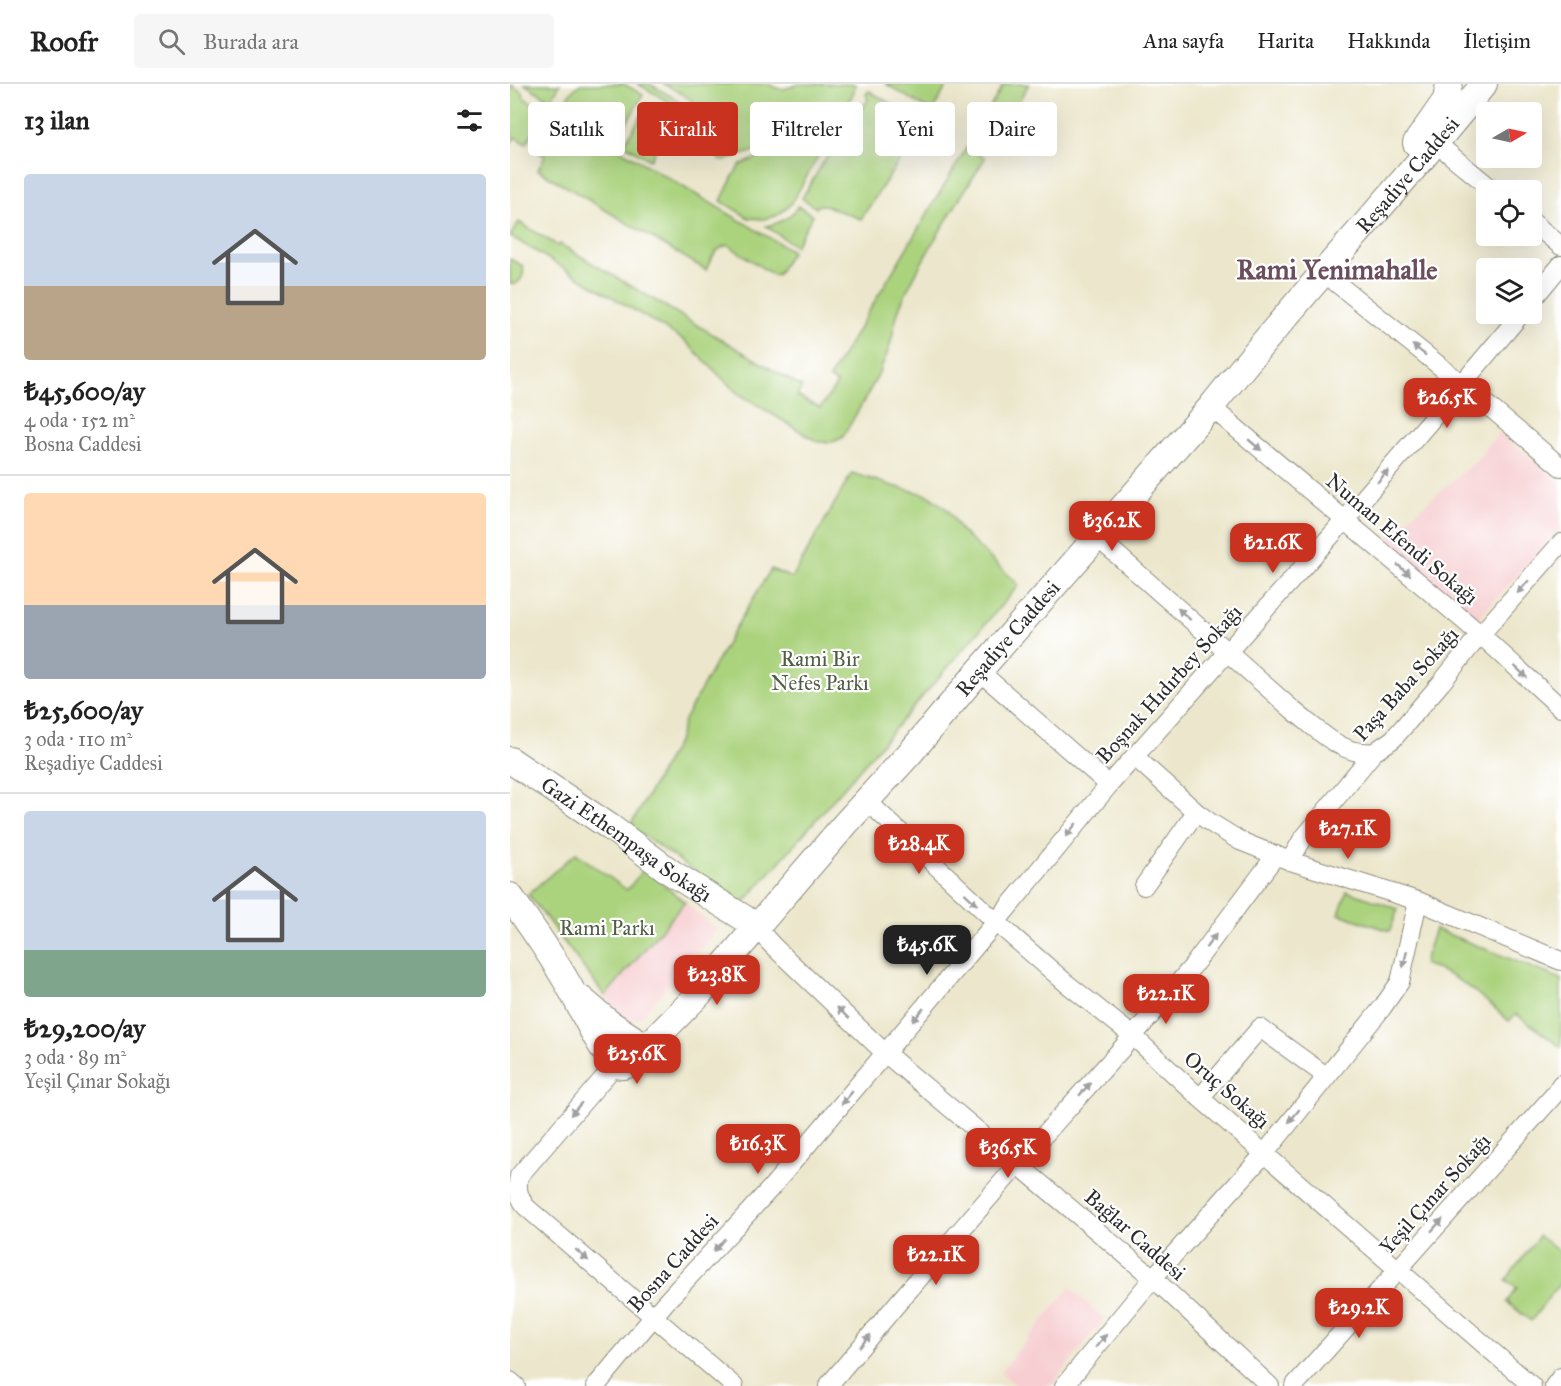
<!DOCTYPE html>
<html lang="tr">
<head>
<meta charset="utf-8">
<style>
	:root { --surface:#fff; --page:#f6f6f6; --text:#222; --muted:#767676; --line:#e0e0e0; --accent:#c8321e }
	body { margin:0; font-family:"IM FELL Great Primer",serif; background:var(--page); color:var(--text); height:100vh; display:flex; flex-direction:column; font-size:22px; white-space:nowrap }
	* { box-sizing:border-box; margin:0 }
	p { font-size:20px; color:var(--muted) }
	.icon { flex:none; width:33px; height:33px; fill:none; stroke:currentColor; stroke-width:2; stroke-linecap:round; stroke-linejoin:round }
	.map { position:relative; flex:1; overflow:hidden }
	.sheet { display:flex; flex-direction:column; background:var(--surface); width:510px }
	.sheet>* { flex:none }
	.hud { position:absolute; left:18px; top:18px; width:570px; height:54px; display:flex; gap:12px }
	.needle { width:39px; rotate:81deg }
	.tools { position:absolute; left:966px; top:18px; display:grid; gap:12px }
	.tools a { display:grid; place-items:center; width:66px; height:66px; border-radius:6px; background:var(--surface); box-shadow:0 6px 24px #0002; font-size:30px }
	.price { position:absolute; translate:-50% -51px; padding:0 14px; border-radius:12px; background:var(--accent); color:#fff; font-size:20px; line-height:39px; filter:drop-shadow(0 2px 3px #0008) }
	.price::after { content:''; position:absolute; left:50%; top:36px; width:18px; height:14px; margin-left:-9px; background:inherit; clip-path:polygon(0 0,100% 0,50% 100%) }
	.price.selected { background:#222; color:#fff }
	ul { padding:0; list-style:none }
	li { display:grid; align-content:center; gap:12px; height:318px; padding:0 24px }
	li+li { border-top:2px solid var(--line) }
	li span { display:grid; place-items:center; height:186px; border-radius:6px; color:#555 }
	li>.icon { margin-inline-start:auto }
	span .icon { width:108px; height:108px; fill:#fffc; stroke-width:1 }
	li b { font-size:26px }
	h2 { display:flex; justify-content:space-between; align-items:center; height:72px; padding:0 24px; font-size:26px }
	.pill { padding:0 21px; border-radius:6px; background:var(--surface); box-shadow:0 6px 24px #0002; font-size:21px; line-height:54px }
	.pill.selected { background:var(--accent); color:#fff }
	header { display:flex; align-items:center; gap:36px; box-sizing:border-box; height:84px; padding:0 30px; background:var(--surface); border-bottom:2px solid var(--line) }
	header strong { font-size:28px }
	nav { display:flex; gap:33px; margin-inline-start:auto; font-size:21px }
	.search { width:420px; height:54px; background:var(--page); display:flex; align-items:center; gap:15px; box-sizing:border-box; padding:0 21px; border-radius:6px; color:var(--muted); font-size:22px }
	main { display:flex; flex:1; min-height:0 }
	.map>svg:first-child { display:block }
</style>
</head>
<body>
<header>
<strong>Roofr</strong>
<div class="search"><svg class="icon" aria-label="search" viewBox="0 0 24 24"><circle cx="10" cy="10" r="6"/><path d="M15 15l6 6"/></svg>Burada ara</div>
<nav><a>Ana sayfa</a><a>Harita</a><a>Hakkında</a><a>İletişim</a></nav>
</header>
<main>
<section class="sheet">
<h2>13 ilan<svg class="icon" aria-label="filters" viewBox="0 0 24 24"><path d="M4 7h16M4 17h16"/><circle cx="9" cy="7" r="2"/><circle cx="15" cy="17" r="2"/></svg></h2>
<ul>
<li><span style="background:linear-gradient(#c9d6e8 60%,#b9a48a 0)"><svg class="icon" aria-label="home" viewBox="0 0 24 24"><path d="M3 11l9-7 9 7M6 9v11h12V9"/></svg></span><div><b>₺45,600/ay</b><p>4 oda · 152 m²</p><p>Bosna Caddesi</p></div></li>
<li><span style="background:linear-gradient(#ffd9b3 60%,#9aa5b1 0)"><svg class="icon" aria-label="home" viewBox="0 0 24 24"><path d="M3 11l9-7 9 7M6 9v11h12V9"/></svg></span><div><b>₺25,600/ay</b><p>3 oda · 110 m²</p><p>Reşadiye Caddesi</p></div></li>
<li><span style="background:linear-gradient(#c9d6e8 75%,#7fa58c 0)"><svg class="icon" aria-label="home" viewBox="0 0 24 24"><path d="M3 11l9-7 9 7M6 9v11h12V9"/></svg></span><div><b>₺29,200/ay</b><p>3 oda · 89 m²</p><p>Yeşil Çınar Sokağı</p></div></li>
</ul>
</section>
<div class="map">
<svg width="1051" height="1302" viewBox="0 0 1051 1302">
	<rect width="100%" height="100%" fill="#fff"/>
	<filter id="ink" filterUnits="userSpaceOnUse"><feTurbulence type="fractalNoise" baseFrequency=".0167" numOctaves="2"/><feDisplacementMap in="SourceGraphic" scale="12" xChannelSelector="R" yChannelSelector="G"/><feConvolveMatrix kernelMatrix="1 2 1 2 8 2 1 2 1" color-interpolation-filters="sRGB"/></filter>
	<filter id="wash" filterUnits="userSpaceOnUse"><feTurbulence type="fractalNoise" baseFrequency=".008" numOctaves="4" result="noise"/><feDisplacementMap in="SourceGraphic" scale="24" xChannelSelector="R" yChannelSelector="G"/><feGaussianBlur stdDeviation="1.35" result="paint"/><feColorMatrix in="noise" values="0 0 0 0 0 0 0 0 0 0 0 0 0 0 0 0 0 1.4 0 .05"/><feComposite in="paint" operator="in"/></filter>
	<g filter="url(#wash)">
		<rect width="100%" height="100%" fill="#ece7cc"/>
		<g fill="#f7cfd2">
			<polygon points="989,348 1051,400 1051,444 966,536 872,460 888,443 966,377"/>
			<polygon points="175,818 207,846 133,930 126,936 122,937 115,937 109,933 95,912"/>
			<polygon points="560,1203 594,1235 541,1302 507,1302 490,1289"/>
		</g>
		<g fill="#abd37e" stroke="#6b7f54" stroke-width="1.5">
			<polygon points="14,0 50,0 41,16"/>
			<polygon points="70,0 114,0 133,11 107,55 52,23 60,9"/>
			<polygon points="128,0 140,0 164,14 169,18 170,27 140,76 114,60 131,32 141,37 141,40 149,45 140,60 143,62 164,26 165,22 163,20"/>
			<path d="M154 0H258L269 5H274L289 0H345C345 13 334 24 324 32L244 67 214 77 209 76C199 59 196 33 183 18 175 10 163 5 154 0Z"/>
			<polygon points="376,0 438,0 422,28"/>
			<polygon points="494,0 519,0 482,64 463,51"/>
			<polygon points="0,1 13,8 14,14 30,24 34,23 37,24 16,60 5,53 0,60"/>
			<polygon points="359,7 414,39 351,135 314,121 309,121 306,124 292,114 339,35 347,33 358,16 356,10"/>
			<path d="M48 29 282 167 267 191H263L218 161C205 164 201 175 196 186L28 86 35 72 27 67Z"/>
			<polygon points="317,45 320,46 321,50 281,120 266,132 253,135 239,134 211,117 223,92 230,81"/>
			<path d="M457 63 475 74C446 122 413 170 390 222 385 235 384 246 381 258 371 292 350 322 333 353 323 359 317 360 306 357L226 308 174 256 0 152 9 138 48 162 50 160 292 303 287 312 310 324 327 300 319 294Z"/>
			<path d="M288 122 303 131 285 162 256 142C270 139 280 134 288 122Z"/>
			<path d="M0 175 13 182C15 189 12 196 6 200H0Z"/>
			<polygon points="342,389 383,402 418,411 438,426 451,447 509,501 232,821 120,742 131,723 169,655 174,636 226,543 261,485 282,494"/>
			<polygon points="66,769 117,806 134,785 175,818 95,912 18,810"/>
			<polygon points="837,807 888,825 880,847 829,830"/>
			<path d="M925 845 1051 895V963L1006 930 999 937C972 913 949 891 913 880Z"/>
			<polygon points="1029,1152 1051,1169 1051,1198 1021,1237 997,1218 1007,1204 996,1196"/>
		</g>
	</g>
	<g filter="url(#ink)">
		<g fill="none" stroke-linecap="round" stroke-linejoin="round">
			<defs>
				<g id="street">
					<polyline points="926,59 983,106"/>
					<polyline points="1022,138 1051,162"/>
					<polyline points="814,189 952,300 1051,383"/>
					<polyline points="1022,216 1051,181"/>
					<polyline points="701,323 971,551 1051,624"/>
					<path d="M587 453 784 627C802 641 822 661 844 667 850 668 857 668 863 669"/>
					<polyline points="469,587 599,701"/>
					<polyline points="625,673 686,728 701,739 730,757 780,777 908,817 1051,877"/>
					<polyline points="357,717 486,838 556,899 623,952 690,1014 1022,1302"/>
					<polyline points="780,777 792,756 863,669 883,655 931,599 964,558 1051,459"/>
					<polyline points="634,802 686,728"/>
					<polyline points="246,843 262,861 375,969 643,1194 760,1302"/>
					<path d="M105 981 9 1092C6 1105 9 1113 16 1123L224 1302"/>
					<polyline points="690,1014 750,944 816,992"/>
					<polyline points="0,1297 6,1302"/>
					<polyline points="86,1302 154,1220 260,1105 486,838 599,701 835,436 952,300 1011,230"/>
					<polyline points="318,1302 392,1214 508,1080 623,952 682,883 766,771"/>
					<polyline points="554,1302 643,1194 755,1069 872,924 890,898 908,817"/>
					<polyline points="784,1302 1044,1011 1051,1000"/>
					<polyline points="1044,1302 1051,1293"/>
				</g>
				<g id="secondary">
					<polyline points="906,59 936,16 939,0"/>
					<path id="s1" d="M0 676 100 743 162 789 234 834 246 843"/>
					<path id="s2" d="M0 812C22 844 45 875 63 909 76 934 87 958 105 981L114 982 120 980 190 909 337 738 401 668 469 587 701 323C788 212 886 110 974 0"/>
					<polyline points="71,915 98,938 127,957 132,967"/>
				</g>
			</defs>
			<use href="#street" stroke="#8c897c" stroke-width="20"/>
			<use href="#secondary" stroke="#8c897c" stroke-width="28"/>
			<use href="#street" stroke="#fff" stroke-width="18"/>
			<use href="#secondary" stroke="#fff" stroke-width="26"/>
		</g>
		<defs><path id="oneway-solid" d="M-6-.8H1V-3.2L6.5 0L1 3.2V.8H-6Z" transform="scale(1.5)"/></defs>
		<g fill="#a0a0a0">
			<use href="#oneway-solid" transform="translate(909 266) rotate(-142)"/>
			<use href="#oneway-solid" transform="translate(745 361) rotate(40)"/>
			<use href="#oneway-solid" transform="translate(873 392) rotate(-49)"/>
			<use href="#oneway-solid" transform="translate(894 486) rotate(40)"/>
			<use href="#oneway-solid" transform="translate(1013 503) rotate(131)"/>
			<use href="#oneway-solid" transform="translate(674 530) rotate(-138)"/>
			<use href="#oneway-solid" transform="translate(1011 588) rotate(43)"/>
			<use href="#oneway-solid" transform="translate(561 746) rotate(129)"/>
			<use href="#oneway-solid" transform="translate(461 815) rotate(43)"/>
			<use href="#oneway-solid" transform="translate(701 857) rotate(-53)"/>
			<use href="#oneway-solid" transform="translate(895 875) rotate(103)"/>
			<use href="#oneway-solid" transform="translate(333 929) rotate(-136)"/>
			<use href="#oneway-solid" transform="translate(408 931) rotate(130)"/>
			<use href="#oneway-solid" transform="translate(575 1005) rotate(-48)"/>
			<use href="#oneway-solid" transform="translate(337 1014) rotate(130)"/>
			<use href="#oneway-solid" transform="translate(66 1025) rotate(131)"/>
			<use href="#oneway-solid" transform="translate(784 1032) rotate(129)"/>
			<use href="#oneway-solid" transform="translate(927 1141) rotate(-48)"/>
			<use href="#oneway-solid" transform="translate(209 1161) rotate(132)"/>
			<use href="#oneway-solid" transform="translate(72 1171) rotate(41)"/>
			<use href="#oneway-solid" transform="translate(355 1257) rotate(-50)"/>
			<use href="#oneway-solid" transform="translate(591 1257) rotate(-50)"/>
		</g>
	</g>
	<g text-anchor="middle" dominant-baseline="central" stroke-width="4.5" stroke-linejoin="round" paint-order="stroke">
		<g font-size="21" fill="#2b2b2b" stroke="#fff">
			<text stroke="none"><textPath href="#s2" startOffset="1396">Reşadiye Caddesi</textPath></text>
			<text transform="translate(892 455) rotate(40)">Numan Efendi Sokağı</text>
			<text stroke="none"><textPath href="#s2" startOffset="784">Reşadiye Caddesi</textPath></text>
			<text transform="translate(659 600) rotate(-48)">Boşnak Hıdırbey Sokağı</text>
			<text transform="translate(896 600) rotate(-48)">Paşa Baba Sokağı</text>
			<text stroke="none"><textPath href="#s1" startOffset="141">Gazi Ethempaşa Sokağı</textPath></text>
			<text transform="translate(717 1006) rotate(41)">Oruç Sokağı</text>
			<text transform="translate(925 1110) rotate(-48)">Yeşil Çınar Sokağı</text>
			<text transform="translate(625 1151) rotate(41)">Bağlar Caddesi</text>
			<text transform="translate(163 1179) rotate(-48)">Bosna Caddesi</text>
		</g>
		<g font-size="21" fill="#515d44" stroke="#fff">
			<text x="310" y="575">Rami Bir<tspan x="310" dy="24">Nefes Parkı</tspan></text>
			<text x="97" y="844">Rami Parkı</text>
		</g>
		<g font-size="27" font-weight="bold" fill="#6b4e5b" stroke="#fff">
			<text x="827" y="185">Rami Yenimahalle</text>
		</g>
	</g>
</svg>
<div class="tools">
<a><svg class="needle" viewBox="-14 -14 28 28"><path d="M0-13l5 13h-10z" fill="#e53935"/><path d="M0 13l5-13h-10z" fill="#767676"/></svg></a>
<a><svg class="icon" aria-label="locate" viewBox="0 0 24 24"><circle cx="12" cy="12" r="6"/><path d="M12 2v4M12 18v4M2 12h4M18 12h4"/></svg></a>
<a><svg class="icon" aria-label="layers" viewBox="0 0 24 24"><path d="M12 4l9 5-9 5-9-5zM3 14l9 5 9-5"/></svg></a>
</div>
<b class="price" style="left:937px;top:345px">₺26.5K</b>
<b class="price" style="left:602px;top:468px">₺36.2K</b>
<b class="price" style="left:763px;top:490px">₺21.6K</b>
<b class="price" style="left:838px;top:776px">₺27.1K</b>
<b class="price" style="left:409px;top:791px">₺28.4K</b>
<b class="price selected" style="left:417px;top:892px">₺45.6K</b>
<b class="price" style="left:207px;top:922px">₺23.8K</b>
<b class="price" style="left:656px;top:941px">₺22.1K</b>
<b class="price" style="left:127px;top:1001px">₺25.6K</b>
<b class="price" style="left:248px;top:1091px">₺16.3K</b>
<b class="price" style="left:498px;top:1095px">₺36.5K</b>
<b class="price" style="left:426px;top:1202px">₺22.1K</b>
<b class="price" style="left:849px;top:1255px">₺29.2K</b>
<div class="hud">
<a class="pill">Satılık</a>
<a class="pill selected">Kiralık</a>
<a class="pill">Filtreler</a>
<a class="pill">Yeni</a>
<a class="pill">Daire</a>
</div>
</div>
</main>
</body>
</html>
